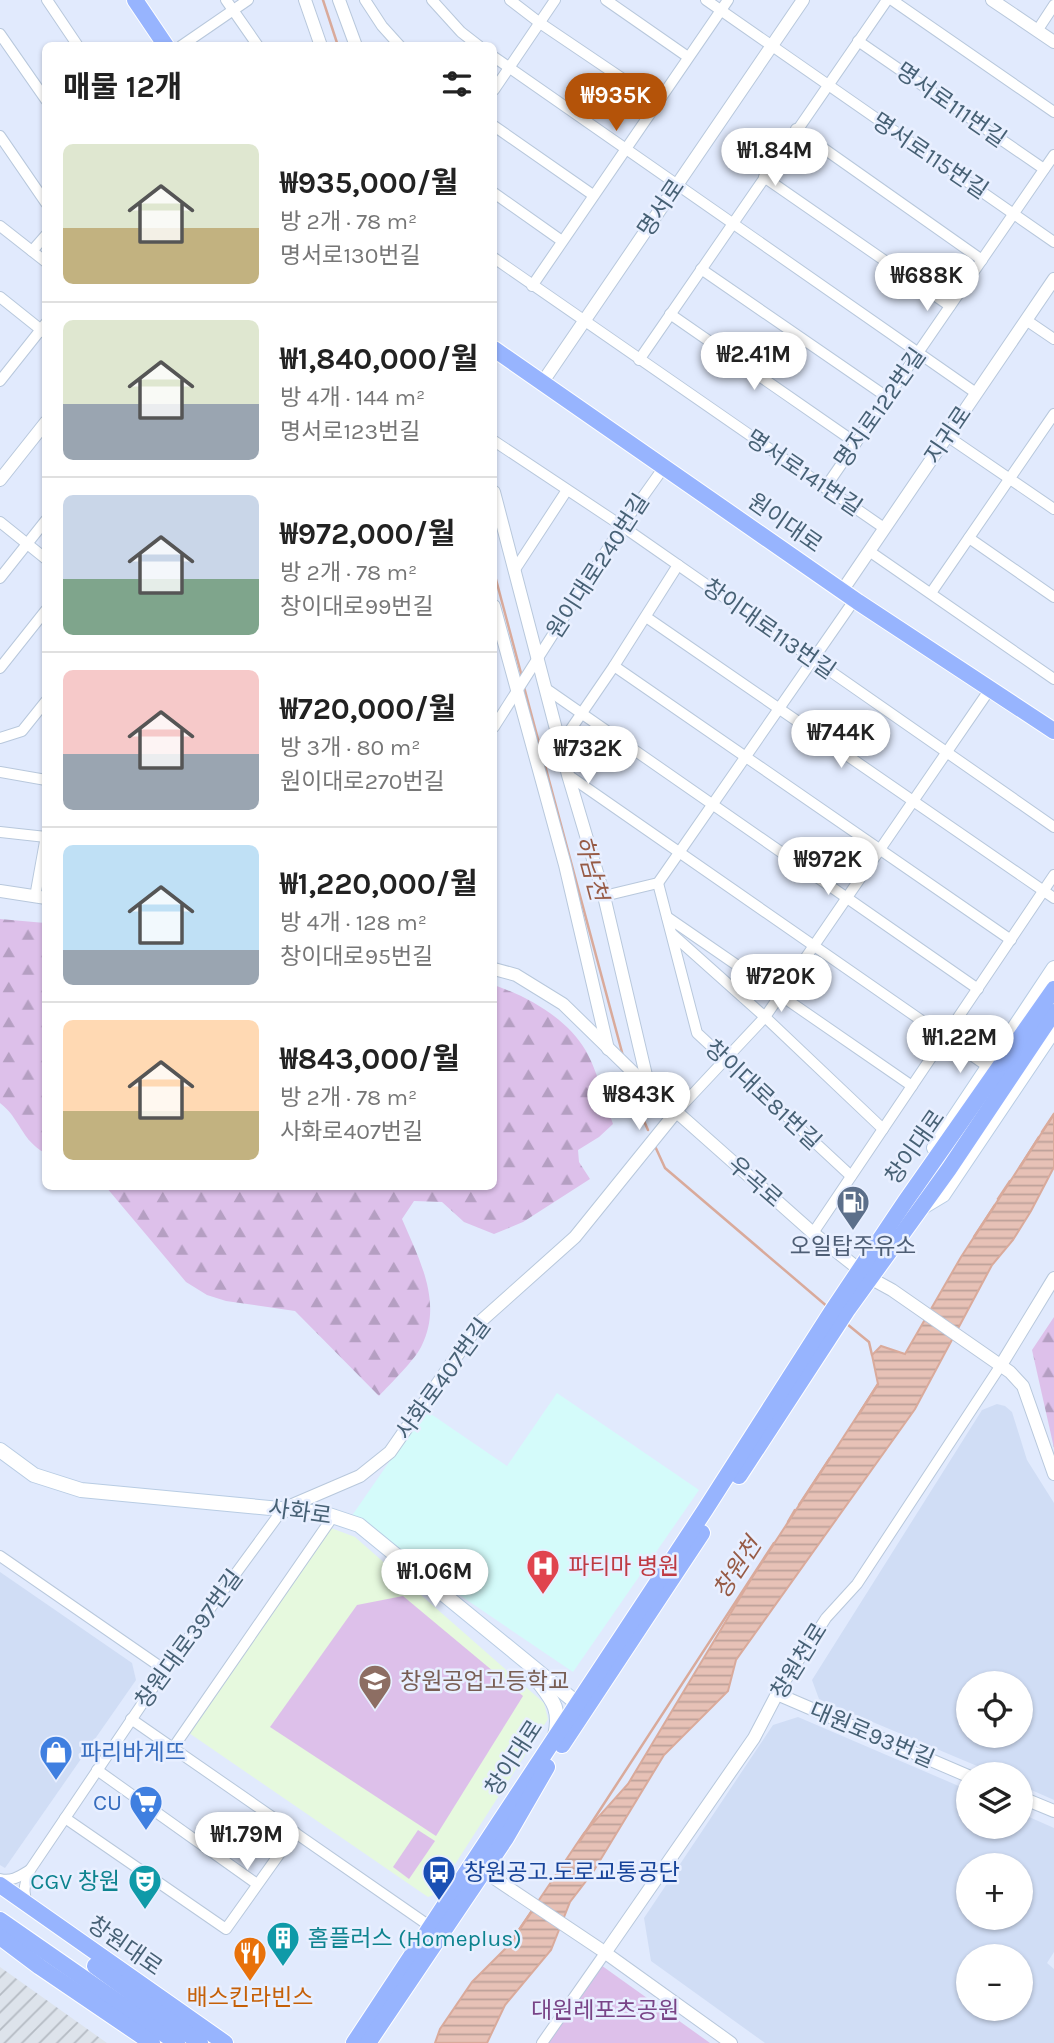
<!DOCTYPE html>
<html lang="ko">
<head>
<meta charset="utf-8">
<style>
	:root { --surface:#fff; --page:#f2f2f2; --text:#222; --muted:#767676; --line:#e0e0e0; --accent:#b45309 }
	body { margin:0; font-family:Karla,"Noto Sans KR",sans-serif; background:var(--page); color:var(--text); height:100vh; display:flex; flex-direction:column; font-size:26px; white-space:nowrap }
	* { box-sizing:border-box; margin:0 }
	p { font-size:23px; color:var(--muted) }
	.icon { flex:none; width:38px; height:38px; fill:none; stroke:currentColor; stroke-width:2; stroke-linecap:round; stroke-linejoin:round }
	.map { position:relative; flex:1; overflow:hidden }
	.side { position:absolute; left:42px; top:42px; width:455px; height:1148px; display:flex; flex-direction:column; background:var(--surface); border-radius:10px; box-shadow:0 2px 5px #0004 }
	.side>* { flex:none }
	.fabs { position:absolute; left:956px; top:1671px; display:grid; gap:14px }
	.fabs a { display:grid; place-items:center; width:77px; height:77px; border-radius:50%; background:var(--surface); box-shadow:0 2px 5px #0004; font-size:35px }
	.price { position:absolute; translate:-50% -60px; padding:0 16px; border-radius:24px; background:#fff; color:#222; font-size:23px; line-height:46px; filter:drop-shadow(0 2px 4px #0008) }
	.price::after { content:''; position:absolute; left:50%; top:42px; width:21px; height:16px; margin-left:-10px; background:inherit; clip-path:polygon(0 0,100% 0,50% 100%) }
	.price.current { background:var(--accent); color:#fff }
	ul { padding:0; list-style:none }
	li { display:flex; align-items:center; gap:21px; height:175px; padding:0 21px }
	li+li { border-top:2px solid var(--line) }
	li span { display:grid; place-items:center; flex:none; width:196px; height:140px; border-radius:10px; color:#555 }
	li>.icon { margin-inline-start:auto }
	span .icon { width:84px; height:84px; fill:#fffc; stroke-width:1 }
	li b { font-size:30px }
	h2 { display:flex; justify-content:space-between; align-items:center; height:84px; padding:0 21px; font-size:30px }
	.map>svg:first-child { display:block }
</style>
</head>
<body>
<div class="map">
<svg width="1054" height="2043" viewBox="0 0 1054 2043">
	<defs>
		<pattern id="industrial-furrows" width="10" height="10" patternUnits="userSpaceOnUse" patternTransform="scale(1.75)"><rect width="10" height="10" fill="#dde3eb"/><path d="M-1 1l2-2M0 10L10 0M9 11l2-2" fill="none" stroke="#b5bbc3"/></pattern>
		<pattern id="forest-firs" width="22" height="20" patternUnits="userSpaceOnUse" patternTransform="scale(1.75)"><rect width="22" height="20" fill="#ddc0ea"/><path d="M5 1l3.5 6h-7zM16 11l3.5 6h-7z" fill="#b59fc2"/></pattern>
		<pattern id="water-rules" width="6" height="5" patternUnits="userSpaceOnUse" patternTransform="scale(1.75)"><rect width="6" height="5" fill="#e7c1b6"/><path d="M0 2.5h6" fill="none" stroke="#bda099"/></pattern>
	</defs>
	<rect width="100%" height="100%" fill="#e1eafd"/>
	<g fill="#d0ddf5" fill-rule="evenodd">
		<path d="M997 1404 1005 1406 1012 1412 1027 1460 1054 1503V1800L1020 1785V1774H996L830 1704 819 1699 812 1680 982 1410ZM968 1684H1020V1736H968Z"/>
		<polygon points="0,1572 132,1663 136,1680 5,1868 0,1865"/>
		<path d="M798 1717 968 1790V1827H1020V1813L1054 1828V1952L1047 1963 1054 1969V2043H765L651 1961 644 1918 773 1725ZM968 1866H1020V1918H968ZM968 1956H1020V2009H968Z"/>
	</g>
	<polygon fill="url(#industrial-furrows)" points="0,1967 107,2043 0,2043"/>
	<polygon fill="#e6f9de" points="331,1528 355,1537 544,1703 548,1719 436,1894 428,1897 189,1733"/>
	<polygon fill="#d4fbfa" points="557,1393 699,1490 573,1672 349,1520 425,1410 507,1466"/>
	<g fill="url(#forest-firs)">
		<path d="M0 919 45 923V1153C21 1140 20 1118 0 1103Z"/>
		<path d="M494 985C528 997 567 1018 586 1051 596 1068 606 1104 613 1124L599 1137 578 1150 579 1162 590 1179 523 1222 494 1234 464 1222 442 1202 414 1201 402 1219C419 1259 443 1302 422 1345 416 1359 390 1384 379 1396L295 1311 226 1301 207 1295 186 1282 106 1187 494 1186Z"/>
		<polygon points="1054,1317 1054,1448 1032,1350"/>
	</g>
	<g fill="#ddc0ea">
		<polygon points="403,1596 523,1696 436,1836 270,1727 357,1605"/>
		<polygon points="418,1830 435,1841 409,1879 393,1867"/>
		<polygon points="598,1963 710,2043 543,2043"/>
	</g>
	<polygon fill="url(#water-rules)" stroke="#d9aa9b" stroke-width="2" points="1054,1114 1054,1167 1031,1211 1013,1240 992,1265 915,1409 736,1660 728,1691 664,1755 593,1872 570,1902 551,1950 505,2005 487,2043 435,2043 440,2029 472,1982 508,1946 584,1833 628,1784 753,1576 878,1384 872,1355 881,1346 905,1354 961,1257"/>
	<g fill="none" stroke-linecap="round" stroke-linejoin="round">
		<g stroke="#d9aa9b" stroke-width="2.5">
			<polyline points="323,0 338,46"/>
			<polyline points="494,572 522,677"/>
			<polyline points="524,687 623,1056"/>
			<polyline points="628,1075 636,1103 648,1130"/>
			<polyline points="1042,1132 1054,1114"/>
			<polyline points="654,1144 665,1168 829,1308"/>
			<polyline points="1020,1167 1039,1137"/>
			<polyline points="998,1199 1010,1181"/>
			<polyline points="974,1237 995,1205"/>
			<polyline points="847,1324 869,1342 872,1355"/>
			<polyline points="859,1414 878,1384"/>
			<polyline points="799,1505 830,1458"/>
			<polyline points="788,1522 795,1510"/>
			<polyline points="579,1842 774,1543"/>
			<polyline points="508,1946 534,1908"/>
		</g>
		<defs>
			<g id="minor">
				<polyline points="47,0 78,46"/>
				<polyline points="226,0 258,46"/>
				<polyline points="365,0 382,26 400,46"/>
				<polyline points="432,0 461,32 479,46"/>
				<polyline points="510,0 540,23 657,102"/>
				<polyline points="606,0 688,57"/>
				<polyline points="706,0 1054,242"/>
				<polyline points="892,0 1054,112"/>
				<polyline points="1037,31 1054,5"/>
				<polyline points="0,34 46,100"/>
				<polyline points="858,41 1044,169"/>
				<polyline points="181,46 248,0"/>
				<polyline points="494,57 976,393"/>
				<polyline points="494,90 555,0"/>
				<polyline points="494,126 593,195"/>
				<polyline points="796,129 982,260"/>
				<polyline points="0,136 46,203"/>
				<polyline points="764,177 950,306"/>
				<polyline points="494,193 562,241"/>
				<polyline points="0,226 46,262"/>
				<polyline points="32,251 46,235"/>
				<polyline points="494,258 884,528"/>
				<polyline points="701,269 887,397"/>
				<polyline points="532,286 728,0"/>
				<polyline points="0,297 45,333"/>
				<polyline points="670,314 856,443"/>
				<polyline points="1026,320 1054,339"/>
				<polyline points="639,360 887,0"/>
				<polyline points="0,381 46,323"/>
				<polyline points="947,436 1054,509"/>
				<polyline points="494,441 622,526 1054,827"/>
				<polyline points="825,488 1054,155"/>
				<polyline points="0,522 46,559"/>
				<polyline points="969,538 1054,597"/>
				<polyline points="869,551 1054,679"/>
				<polyline points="514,571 567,490"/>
				<polyline points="0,578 46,520"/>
				<polyline points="931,593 1054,414"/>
				<polyline points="646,617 1054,898"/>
				<polyline points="614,666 1011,940"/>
				<polyline points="0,668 46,610"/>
				<polyline points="545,688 978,989"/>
				<polyline points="494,727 622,526 664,467"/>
				<polyline points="0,738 22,731 46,701"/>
				<polyline points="560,745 614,666 678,565"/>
				<polyline points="0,772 46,780"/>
				<polyline points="568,775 987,1066"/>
				<polyline points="0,832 46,837"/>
				<polyline points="658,883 697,1033 851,1176"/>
				<polyline points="604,896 658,883 855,599"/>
				<polyline points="35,897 46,836"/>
				<polyline points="667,917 912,1086"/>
				<polyline points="672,934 765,1017 883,1129"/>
				<polyline points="676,1112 765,1017 990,689"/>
				<polyline points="813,1233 1054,875"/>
				<polyline points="0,1556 165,1670"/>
				<polyline points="777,1694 826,1618 857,1584 1001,1365"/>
				<polyline points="131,1719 431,1927"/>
				<polyline points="173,1748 334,1515"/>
				<polyline points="97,1770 257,1884"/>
				<polyline points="65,1818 226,1929 295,1832"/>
				<path d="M0 1879C12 1882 20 1876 30 1870"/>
				<path d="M28 1904C21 1891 26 1882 30 1870L165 1670 283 1509"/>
				<polyline points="542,2043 605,1953"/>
			</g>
			<g id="tertiary">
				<polyline points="305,0 321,46"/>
				<polyline points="339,0 356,46"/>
				<polyline points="992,0 1054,42"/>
				<polyline points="542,383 803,0"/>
				<polyline points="0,480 46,422"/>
				<polyline points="494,492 568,775 604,896 649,1088"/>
				<polyline points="842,591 1054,279"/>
				<polyline points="494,606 565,865 608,1049"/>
				<polyline points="0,891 46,898"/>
				<polyline points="494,969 516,975 563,1004 644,1083 813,1233 870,1278 892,1290 1010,1372 1023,1386 1054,1474"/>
				<polyline points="1001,1365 1054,1278"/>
				<polyline points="283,1509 360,1476 390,1452 481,1321 575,1237 676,1112"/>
				<polyline points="1020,1797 1054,1811"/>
				<polyline points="479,1868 600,1949 731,2043"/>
				<polyline points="605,1953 754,1738 777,1694 968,1776"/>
			</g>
			<g id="secondary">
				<polyline points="934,1148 1054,968"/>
				<polyline points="923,1207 943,1195 1054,1030"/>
				<polyline points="0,1450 34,1475 81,1490 323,1513 359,1525 584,1709"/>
				<path d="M534 1676C550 1698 562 1706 555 1736"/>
			</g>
			<g id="primary">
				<polyline points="135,0 166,46"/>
				<polyline points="494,349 858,602 1054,731"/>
				<polyline points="739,1476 848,1309 949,1169 1054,1012"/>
				<polyline points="562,1745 702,1533"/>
				<polyline points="0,1885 225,2043"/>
				<polyline points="0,1920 177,2043"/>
				<polyline points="0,1937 40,1967 152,2043"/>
				<polyline points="95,1966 200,2043"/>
				<polyline points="354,2043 705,1510 832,1311 905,1202 1054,989"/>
				<polyline points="368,2043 506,1838 547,1767"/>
			</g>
		</defs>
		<use href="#minor" stroke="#b8c8dc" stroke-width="12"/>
		<use href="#tertiary" stroke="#b8c8dc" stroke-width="14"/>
		<use href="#secondary" stroke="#b8cce3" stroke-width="16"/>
		<use href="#primary" stroke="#fff" stroke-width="18"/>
		<use href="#minor" stroke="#fff" stroke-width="10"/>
		<use href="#tertiary" stroke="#fff" stroke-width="12"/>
		<use href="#secondary" stroke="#fff" stroke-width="14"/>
		<use href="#primary" stroke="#97b4fe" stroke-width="16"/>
	</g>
	<defs>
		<symbol id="fuel-pin" viewBox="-11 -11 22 30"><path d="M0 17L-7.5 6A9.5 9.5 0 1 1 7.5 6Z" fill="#5c6f8a" stroke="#e8efff"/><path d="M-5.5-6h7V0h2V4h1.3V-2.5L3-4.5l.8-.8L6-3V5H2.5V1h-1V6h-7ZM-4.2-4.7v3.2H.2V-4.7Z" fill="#fff"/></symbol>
		<symbol id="hospital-pin" viewBox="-11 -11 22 30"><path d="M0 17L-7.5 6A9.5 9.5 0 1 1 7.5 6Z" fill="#e0444e" stroke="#e8efff"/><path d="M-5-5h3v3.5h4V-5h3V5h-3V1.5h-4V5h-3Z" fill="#fff"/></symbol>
		<symbol id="school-pin" viewBox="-11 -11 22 30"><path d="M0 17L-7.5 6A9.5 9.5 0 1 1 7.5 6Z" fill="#8d6e63" stroke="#e8efff"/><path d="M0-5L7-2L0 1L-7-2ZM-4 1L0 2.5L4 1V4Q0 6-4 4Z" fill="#fff"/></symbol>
		<symbol id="shop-pin" viewBox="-11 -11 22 30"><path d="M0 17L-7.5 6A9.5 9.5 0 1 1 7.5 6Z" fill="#3f7fe0" stroke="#e8efff"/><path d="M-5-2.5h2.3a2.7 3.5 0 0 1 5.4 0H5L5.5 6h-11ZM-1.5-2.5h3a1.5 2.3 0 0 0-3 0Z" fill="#fff"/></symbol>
		<symbol id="supermarket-pin" viewBox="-11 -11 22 30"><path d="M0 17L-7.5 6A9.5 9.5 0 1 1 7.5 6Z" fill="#3f7fe0" stroke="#e8efff"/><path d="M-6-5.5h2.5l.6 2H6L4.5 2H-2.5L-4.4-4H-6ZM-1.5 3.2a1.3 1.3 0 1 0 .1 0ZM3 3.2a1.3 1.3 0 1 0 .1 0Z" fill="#fff"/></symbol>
		<symbol id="bus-pin" viewBox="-11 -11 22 30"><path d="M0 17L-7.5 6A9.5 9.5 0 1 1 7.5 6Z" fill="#1a4fb4" stroke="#e8efff"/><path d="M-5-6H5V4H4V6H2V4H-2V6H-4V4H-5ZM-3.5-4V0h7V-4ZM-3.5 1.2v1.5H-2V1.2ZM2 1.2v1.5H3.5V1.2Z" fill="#fff"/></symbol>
		<symbol id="theatre-pin" viewBox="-11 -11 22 30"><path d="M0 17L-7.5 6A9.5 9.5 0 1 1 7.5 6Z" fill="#0f9aa8" stroke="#e8efff"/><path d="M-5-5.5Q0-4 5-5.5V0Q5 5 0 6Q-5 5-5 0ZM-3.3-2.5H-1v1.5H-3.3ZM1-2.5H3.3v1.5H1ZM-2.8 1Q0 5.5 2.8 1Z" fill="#fff"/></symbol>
		<symbol id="building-pin" viewBox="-11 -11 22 30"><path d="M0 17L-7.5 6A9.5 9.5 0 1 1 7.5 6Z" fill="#0f9aa8" stroke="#e8efff"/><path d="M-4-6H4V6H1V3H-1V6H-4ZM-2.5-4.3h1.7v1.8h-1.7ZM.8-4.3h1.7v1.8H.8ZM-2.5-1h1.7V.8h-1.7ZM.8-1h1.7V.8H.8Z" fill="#fff"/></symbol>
		<symbol id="restaurant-pin" viewBox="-11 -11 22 30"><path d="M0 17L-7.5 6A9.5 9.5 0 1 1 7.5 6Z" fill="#e8710a" stroke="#e8efff"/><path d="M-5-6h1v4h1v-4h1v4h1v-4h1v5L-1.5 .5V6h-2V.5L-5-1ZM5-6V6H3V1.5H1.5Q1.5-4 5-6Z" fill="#fff"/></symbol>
	</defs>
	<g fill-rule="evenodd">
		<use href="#fuel-pin" x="834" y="1183" width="38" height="52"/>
		<use href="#hospital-pin" x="524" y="1547" width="38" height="52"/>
		<use href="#school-pin" x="356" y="1662" width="38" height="52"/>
		<use href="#shop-pin" x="37" y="1733" width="38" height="52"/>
		<use href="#supermarket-pin" x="127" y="1783" width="38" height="52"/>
		<use href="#bus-pin" x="420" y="1853" width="38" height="52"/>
		<use href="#theatre-pin" x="126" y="1862" width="38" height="52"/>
		<use href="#building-pin" x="264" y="1919" width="38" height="52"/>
		<use href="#restaurant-pin" x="231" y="1934" width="38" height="52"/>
	</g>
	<g text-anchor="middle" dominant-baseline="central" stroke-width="5" stroke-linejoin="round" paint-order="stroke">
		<g font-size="23" fill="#476175" stroke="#e8efff">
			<text transform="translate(951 105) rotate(35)">명서로111번길</text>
			<text transform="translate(930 156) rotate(34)">명서로115번길</text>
			<text transform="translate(661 208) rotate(-56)">명서로</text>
			<text transform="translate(880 408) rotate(-55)">명지로122번길</text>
			<text transform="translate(948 435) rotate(-56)">지귀로</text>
			<text transform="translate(804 473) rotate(34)">명서로141번길</text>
			<text transform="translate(785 523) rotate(35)">원이대로</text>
			<text transform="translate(598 566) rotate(-57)">원이대로240번길</text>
			<text transform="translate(769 629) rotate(35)">창이대로113번길</text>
			<text transform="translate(763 1095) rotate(43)">창이대로81번길</text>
			<text transform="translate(915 1147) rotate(-55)">창이대로</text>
			<text transform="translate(755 1182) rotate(41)">우곡로</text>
			<text transform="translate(443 1379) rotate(-54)">사화로407번길</text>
			<text transform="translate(300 1512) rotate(8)">사화로</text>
			<text transform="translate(189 1639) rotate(-54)">창원대로397번길</text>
			<text transform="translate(799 1661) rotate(-58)">창원천로</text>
			<text transform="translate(872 1735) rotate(23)">대원로93번길</text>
			<text transform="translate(514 1758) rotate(-57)">창이대로</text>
			<text transform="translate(125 1946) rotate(35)">창원대로</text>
		</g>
		<g font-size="23" fill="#4e5e75" stroke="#e8efff">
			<text x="853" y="1246">오일탑주유소</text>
		</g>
		<g font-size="23" fill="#be3a42" stroke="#e8efff" text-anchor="start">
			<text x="568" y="1566">파티마 병원</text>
		</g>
		<g font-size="23" fill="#785e54" stroke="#e8efff" text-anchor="start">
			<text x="400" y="1681">창원공업고등학교</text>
		</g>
		<g font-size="23" fill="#366cbe" stroke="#e8efff" text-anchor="start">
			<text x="80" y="1752">파리바게뜨</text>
			<text x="122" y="1802" text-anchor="end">CU</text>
		</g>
		<g font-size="23" fill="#164399" stroke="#e8efff" text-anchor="start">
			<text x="464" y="1872">창원공고.도로교통공단</text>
		</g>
		<g font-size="23" fill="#0d838f" stroke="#e8efff" text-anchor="end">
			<text x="120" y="1881">CGV 창원</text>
			<text x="308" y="1938" text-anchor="start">홈플러스 (Homeplus)</text>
		</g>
		<g font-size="23" fill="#c56008" stroke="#e8efff">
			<text x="250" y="1997">배스킨라빈스</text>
		</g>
		<g font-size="23" fill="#794487" stroke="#e8efff">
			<text x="605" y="2010">대원레포츠공원</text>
		</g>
		<g font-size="24" font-style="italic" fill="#975b46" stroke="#e8efff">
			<text transform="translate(591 868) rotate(75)">하남천</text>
			<text transform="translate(737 1568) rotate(-57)">창원천</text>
		</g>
	</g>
</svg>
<div class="fabs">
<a><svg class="icon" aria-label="locate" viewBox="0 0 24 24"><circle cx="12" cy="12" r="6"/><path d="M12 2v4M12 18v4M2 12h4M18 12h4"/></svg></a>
<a><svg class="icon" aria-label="layers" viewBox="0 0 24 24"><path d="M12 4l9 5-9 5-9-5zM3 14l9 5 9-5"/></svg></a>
<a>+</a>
<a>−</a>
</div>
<b class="price current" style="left:616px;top:133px">₩935K</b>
<b class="price" style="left:775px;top:188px">₩1.84M</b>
<b class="price" style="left:927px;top:313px">₩688K</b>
<b class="price" style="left:754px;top:392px">₩2.41M</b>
<b class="price" style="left:841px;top:770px">₩744K</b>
<b class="price" style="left:588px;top:786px">₩732K</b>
<b class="price" style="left:828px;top:897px">₩972K</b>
<b class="price" style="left:781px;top:1014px">₩720K</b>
<b class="price" style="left:960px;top:1075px">₩1.22M</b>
<b class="price" style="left:639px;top:1132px">₩843K</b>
<b class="price" style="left:435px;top:1609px">₩1.06M</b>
<b class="price" style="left:247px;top:1872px">₩1.79M</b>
<section class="side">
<h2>매물 12개<svg class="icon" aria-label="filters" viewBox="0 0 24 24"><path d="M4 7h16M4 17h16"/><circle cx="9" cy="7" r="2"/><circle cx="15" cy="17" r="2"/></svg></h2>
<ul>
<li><span style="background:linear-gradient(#dfe7d0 60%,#c2b280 0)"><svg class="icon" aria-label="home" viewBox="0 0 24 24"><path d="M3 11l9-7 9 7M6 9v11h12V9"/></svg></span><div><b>₩935,000/월</b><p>방 2개 · 78 m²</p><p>명서로130번길</p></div></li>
<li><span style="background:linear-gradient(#dfe7d0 60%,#9aa5b1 0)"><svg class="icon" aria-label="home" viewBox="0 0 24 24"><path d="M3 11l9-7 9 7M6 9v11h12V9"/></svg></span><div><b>₩1,840,000/월</b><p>방 4개 · 144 m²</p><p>명서로123번길</p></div></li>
<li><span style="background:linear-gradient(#c9d6e8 60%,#7fa58c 0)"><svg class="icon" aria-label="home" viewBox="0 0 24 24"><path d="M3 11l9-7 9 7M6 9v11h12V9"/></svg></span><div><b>₩972,000/월</b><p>방 2개 · 78 m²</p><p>창이대로99번길</p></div></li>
<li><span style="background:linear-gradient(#f6c9c9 60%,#9aa5b1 0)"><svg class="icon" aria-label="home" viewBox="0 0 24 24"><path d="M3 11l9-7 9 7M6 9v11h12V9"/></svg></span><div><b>₩720,000/월</b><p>방 3개 · 80 m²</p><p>원이대로270번길</p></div></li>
<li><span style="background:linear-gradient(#bfe0f5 75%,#9aa5b1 0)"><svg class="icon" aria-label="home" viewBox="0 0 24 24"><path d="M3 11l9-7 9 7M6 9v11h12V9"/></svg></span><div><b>₩1,220,000/월</b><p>방 4개 · 128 m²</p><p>창이대로95번길</p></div></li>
<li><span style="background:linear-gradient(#ffd9b3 65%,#c2b280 0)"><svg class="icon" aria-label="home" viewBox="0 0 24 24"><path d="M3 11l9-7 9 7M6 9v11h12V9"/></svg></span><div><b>₩843,000/월</b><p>방 2개 · 78 m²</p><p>사화로407번길</p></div></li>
</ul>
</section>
</div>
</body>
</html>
